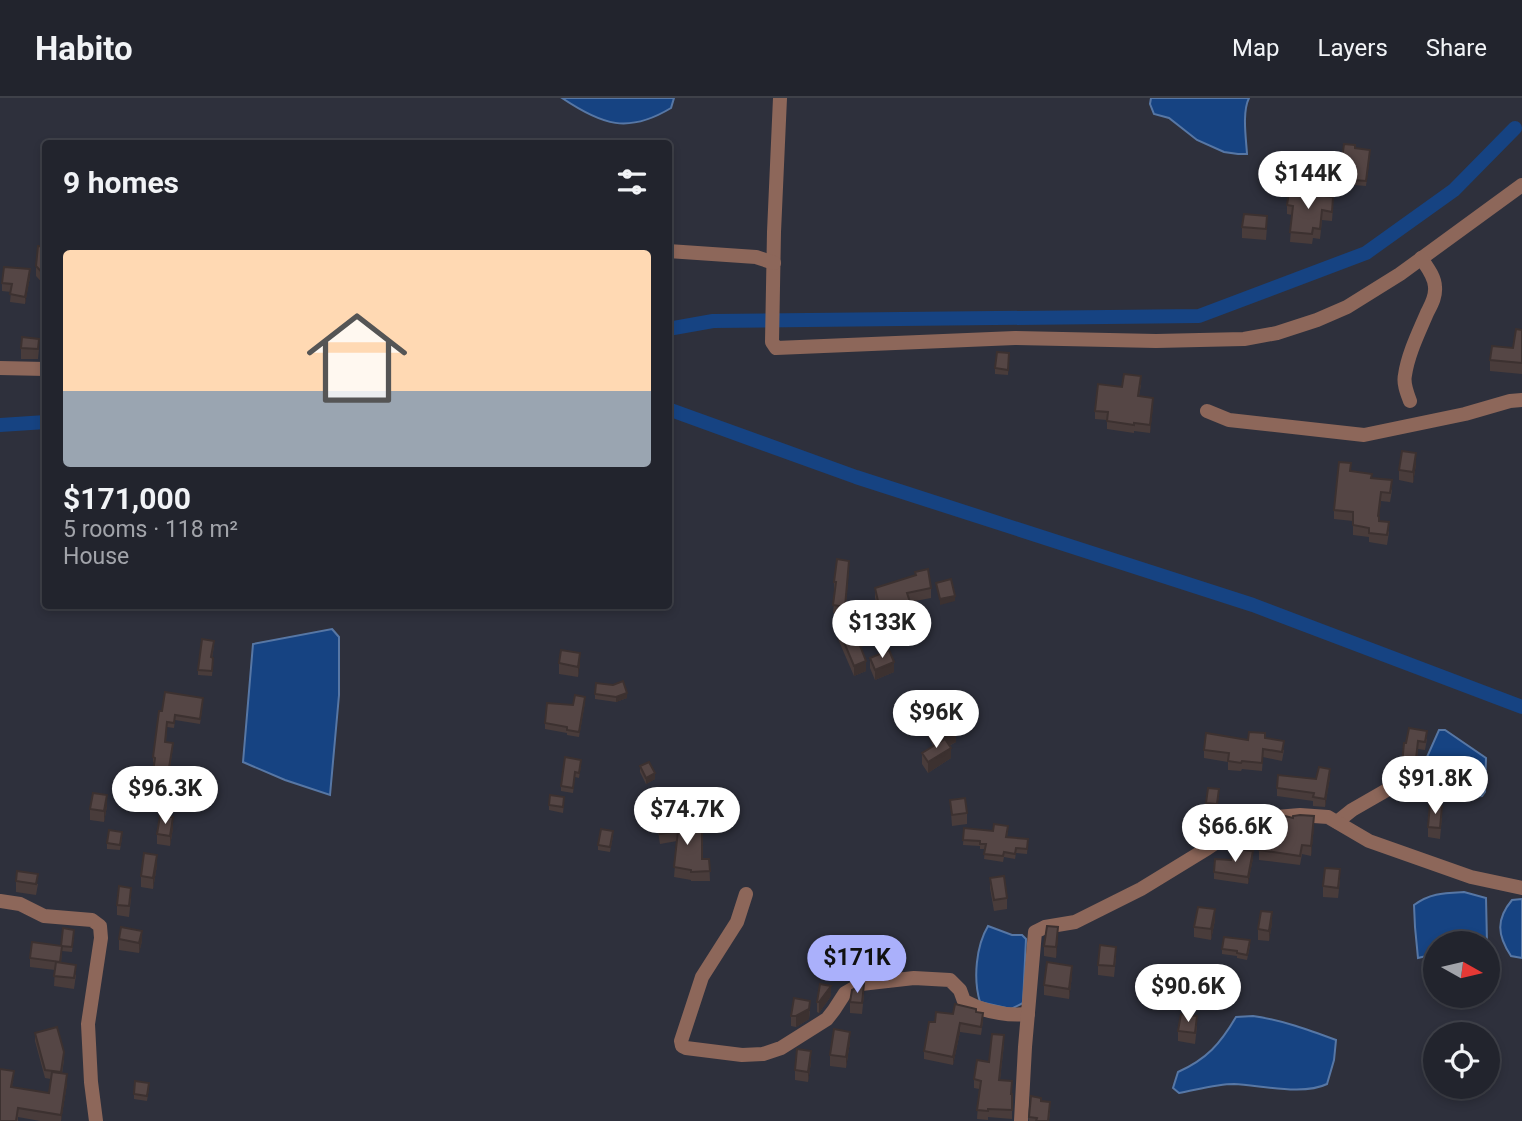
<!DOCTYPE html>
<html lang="en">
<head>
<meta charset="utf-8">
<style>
	:root { --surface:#22242d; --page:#2e3039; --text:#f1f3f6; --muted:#a2a4aa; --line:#3f4149; --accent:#aab0fb }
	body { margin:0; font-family:Roboto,sans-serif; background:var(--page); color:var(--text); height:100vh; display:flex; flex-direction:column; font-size:26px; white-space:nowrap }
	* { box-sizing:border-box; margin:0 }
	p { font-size:23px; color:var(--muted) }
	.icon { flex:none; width:38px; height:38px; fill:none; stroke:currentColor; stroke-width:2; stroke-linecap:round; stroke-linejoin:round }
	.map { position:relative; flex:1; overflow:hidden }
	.side { position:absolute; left:42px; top:42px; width:630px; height:469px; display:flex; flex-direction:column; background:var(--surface); border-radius:7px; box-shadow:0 4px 10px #0003,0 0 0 2px var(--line) }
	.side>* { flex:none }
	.needle { width:46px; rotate:98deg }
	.buttons { position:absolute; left:1423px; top:833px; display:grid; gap:14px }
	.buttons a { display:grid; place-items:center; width:77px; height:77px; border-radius:50%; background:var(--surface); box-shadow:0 4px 10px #0003,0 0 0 2px var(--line); font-size:35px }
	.price { position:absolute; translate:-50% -60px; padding:0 16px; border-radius:24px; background:#fff; color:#222; font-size:23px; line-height:46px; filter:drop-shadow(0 2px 4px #0008) }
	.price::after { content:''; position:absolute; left:50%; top:42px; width:21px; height:16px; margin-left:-10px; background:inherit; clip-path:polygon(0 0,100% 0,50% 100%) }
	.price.selected { background:var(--accent); color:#111 }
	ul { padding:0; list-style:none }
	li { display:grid; align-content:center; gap:14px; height:371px; padding:0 21px }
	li+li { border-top:2px solid var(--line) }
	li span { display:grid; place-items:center; height:217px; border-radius:7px; color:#555 }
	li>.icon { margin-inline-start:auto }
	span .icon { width:126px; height:126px; fill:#fffc; stroke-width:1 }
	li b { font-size:30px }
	h2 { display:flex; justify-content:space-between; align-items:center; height:84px; padding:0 21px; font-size:30px }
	header { display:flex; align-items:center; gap:42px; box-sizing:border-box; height:98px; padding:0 35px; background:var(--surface); border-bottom:2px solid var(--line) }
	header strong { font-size:33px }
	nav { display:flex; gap:38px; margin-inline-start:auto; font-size:24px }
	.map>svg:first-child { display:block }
</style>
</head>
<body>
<header>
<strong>Habito</strong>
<nav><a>Map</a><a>Layers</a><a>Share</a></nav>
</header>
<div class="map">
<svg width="1522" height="1023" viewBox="0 0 1522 1023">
	<rect width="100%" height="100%" fill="#2e303c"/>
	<g fill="#164382" stroke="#5777a5" stroke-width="2">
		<path d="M562 0H674L671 10C628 36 602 27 562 0Z"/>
		<path d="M1151 0H1249C1242 14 1246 40 1247 56H1238L1224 54 1197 42 1169 20 1154 16 1150 6Z"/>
		<polygon points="332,531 339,539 339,597 330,697 285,682 243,664 253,546"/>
		<polygon points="1439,632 1445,632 1486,660 1485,694 1482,698 1474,699 1469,695 1465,687 1454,677 1444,679 1436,684 1423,668"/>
		<path d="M1464 794 1486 800 1487 845H1435V856L1418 860 1415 829 1414 807C1430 795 1444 795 1464 794Z"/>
		<path d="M1522 801V860L1511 858C1497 837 1496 821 1512 802Z"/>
		<path d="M988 828 1012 837H1022L1026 841 1023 905 1011 911 980 904C973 881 976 848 988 828Z"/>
		<path d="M1253 918C1282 922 1309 932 1336 942L1334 962 1327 986C1303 998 1260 987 1234 986 1216 986 1196 992 1179 995L1173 990 1178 974C1207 961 1220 946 1236 919Z"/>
	</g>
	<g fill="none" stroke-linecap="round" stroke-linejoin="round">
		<g stroke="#164382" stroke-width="14">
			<polyline points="668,231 713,223 1199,218 1366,155 1454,92 1515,30"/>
			<polyline points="668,311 856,379 1253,507 1522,609"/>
			<polyline points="0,327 46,324"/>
		</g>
		<g stroke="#8d675a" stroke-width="14">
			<polyline points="780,0 774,134 772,244 776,250 1015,240 1156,243 1244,241 1277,235 1317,222 1347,209 1400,176 1522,87"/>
			<polyline points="668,153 756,159 774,165"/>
			<polyline points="0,270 46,271"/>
			<path d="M1410 303C1407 295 1403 285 1405 277 1408 256 1419 234 1427 215 1431 207 1436 199 1435 189 1435 179 1427 169 1421 160"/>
			<polyline points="1207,313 1229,322 1364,337 1465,316 1510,303 1522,302"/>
			<polyline points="1337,724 1352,712 1399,685"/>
			<path d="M746 796 737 824 702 879 681 943 682 948 686 950 742 957 763 956 781 950 827 921 834 912 845 895 861 886 914 880 950 882 960 892 964 903C984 914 1005 918 1028 916"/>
			<polyline points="0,803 20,806 44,818 92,822 100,828 101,840 88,926 91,984 96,1023"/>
			<polyline points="1021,1023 1025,949 1035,834 1045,829 1075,824 1141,791 1208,750 1251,721 1300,717 1328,719 1369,743 1471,779 1522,790"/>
		</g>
	</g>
	<g fill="#493c3b">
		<polygon points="1355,50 1370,57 1366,88 1354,87 1355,81 1338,79 1338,74 1342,61"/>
		<polygon points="1287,107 1333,109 1332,123 1322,122 1320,141 1313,140 1312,146 1290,144 1292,117 1287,116"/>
		<polygon points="1242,129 1267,129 1266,142 1242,140"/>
		<polygon points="46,149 46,189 36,178 36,168"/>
		<polygon points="30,179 25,206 10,204 11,194 2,193 2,185"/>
		<polygon points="1522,232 1522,276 1490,273 1490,262 1513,250"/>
		<polygon points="21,250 39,251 38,261 21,261"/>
		<polygon points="1009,261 1008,277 995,276 995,270"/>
		<polygon points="1141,287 1139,298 1153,308 1150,335 1134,333 1134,335 1107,331 1107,322 1095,321 1095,313 1122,289"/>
		<polygon points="1416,366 1413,385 1399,382 1399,372"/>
		<polygon points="1351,373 1372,380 1392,392 1390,404 1381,403 1379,419 1379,423 1389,434 1387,447 1369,444 1369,439 1353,437 1353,423 1334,421 1334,412"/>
		<polygon points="849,471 845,517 833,515 835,493 834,492 834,484"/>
		<polygon points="875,490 931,490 931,500 910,504 915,529 898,536 898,539 860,549 866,573 854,578 838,541 838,530 879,516 875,500"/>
		<polygon points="214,548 212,560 213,565 212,578 198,577 198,572"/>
		<polygon points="870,560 894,574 875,582 870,570"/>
		<polygon points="559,565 580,565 578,579 559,576"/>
		<polygon points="613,587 627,600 616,604 595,601 595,596"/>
		<polygon points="585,604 579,639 567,637 567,635 545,631 545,625 573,607"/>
		<polygon points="203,605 200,626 175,622 174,630 167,629 166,644 173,650 168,681 153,679 155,665 153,664 153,659 159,613"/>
		<polygon points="927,625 956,644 949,648 951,660 928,675 922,666 922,655 933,648 927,635"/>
		<polygon points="1265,640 1284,652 1282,663 1263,659 1262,673 1242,671 1241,673 1228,672 1228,664 1204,660 1204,652 1248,642"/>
		<polygon points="1427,641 1425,652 1418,651 1415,679 1402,676 1404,645"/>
		<polygon points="581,667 579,680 575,679 573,695 561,693 561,688"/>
		<polygon points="640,668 655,681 646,686 640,674"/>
		<polygon points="1330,679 1325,709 1313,708 1313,703 1277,698 1277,690 1316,681"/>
		<polygon points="1219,696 1217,712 1206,710 1206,705"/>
		<polygon points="950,702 967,715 967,726 952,728"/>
		<polygon points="564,705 563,715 549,712 549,707"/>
		<polygon points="107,708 104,724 90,722 90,711"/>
		<polygon points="1442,718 1440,741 1428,739 1428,729"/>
		<polygon points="658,724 679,730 702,761 709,761 710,783 691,783 691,782 674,779 677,743 660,746 658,733"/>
		<polygon points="1314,728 1311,758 1302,756 1300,767 1259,762 1259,752"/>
		<polygon points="173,730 170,748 157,746 157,736"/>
		<polygon points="964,730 993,733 1008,733 1007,739 1028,741 1027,756 1016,755 1015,761 1004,759 1003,764 984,761 985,751 980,751 980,748 963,747"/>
		<polygon points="613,738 610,754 598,752 598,747"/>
		<polygon points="122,739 120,752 107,751 107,745"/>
		<polygon points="1253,760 1248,786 1214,781 1214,774 1231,762"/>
		<polygon points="157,767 153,791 141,789 141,778"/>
		<polygon points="990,780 1007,800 1007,811 994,813 990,790"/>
		<polygon points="1340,782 1338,800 1323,799 1323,788"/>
		<polygon points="16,783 38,786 36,797 16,794"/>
		<polygon points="131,800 129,819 117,817 117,807"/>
		<polygon points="1215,822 1211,842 1194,839 1194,829"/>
		<polygon points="1272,825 1269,843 1258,842 1258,831"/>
		<polygon points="74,837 72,854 62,853 61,865 76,877 74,891 54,888 55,872 30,869 30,860 61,847"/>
		<polygon points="1058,839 1056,860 1044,858 1044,848"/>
		<polygon points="119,841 142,843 139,855 119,852"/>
		<polygon points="1250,848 1247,862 1237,860 1237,858 1222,856 1222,851"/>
		<polygon points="1116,859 1114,879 1098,877 1098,867"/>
		<polygon points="1072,878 1069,901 1044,897 1044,887"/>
		<polygon points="1181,880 1180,892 1164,890 1164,885"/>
		<polygon points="864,896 862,916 850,915 850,904"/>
		<polygon points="831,898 819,915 817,914 817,904"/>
		<polygon points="810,913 809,921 796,929 791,928 791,918"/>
		<polygon points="976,914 983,923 981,937 960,934 953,967 924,961 924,953 935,924 953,916"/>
		<polygon points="1197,928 1195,946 1178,943 1178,933"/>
		<polygon points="35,935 64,962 62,976 67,986 61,1023 40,1023 18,1019 18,1023 0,1023 14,982 12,989 49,995 51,981 45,980 35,943"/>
		<polygon points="850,944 846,970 830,968 830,957"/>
		<polygon points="1004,946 1000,982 1012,996 1012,1021 988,1019 988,1022 977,1021 979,991 974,990 974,981"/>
		<polygon points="811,964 808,984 795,982 795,972"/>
		<polygon points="149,990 147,1003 134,1001 134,996"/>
		<polygon points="1041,1003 1050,1014 1049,1023 1029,1023 1029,1019"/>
	</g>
	<g fill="#3c3130">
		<polygon points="30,171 30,179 25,206 25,199"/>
		<polygon points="1153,300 1153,308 1150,335 1150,327"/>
		<polygon points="1416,355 1416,366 1413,385 1413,374"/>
		<polygon points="1381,394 1381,403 1378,428 1378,418"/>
		<polygon points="955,498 955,503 940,507 940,501"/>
		<polygon points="915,519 915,529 898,536 898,539 857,550 857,540"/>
		<polygon points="580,555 580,565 578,579 578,569"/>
		<polygon points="866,563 866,573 854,578 854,568"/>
		<polygon points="894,564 894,574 875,582 875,572"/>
		<polygon points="627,595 627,600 616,604 616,599"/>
		<polygon points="956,634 956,644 936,654 936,643"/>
		<polygon points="951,650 951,660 928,675 928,664"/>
		<polygon points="1330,671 1330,679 1325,709 1325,701"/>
		<polygon points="655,675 655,681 646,686 646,680"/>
		<polygon points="107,697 107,708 104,724 104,713"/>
		<polygon points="1314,718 1314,728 1311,758 1311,748"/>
		<polygon points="173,719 173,730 170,748 170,738"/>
		<polygon points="1253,753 1253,760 1248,786 1248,779"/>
		<polygon points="157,757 157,767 153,791 153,780"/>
		<polygon points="1215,811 1215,822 1211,842 1211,831"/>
		<polygon points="1272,814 1272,825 1269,843 1269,833"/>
		<polygon points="1058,829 1058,839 1056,860 1056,849"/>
		<polygon points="142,833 142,843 139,855 139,845"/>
		<polygon points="1072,868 1072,878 1069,901 1069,891"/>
		<polygon points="831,888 831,898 819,915 819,904"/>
		<polygon points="810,903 809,921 796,929 796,918"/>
		<polygon points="960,925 960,934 953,967 953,959"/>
		<polygon points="850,934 850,944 846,970 846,959"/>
		<polygon points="811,953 811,964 808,984 808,974"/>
		<polygon points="67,976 67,986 61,1023 61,1017"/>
	</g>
	<g fill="#554645" stroke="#3c3130" stroke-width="2">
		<polygon points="611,41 642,46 611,46"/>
		<polygon points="1344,46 1355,47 1355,50 1370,52 1366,83 1354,82 1355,76 1338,74 1340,61 1342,61"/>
		<polygon points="1289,94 1333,99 1332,114 1322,112 1320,131 1313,130 1312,136 1290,134 1293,108 1287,107"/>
		<polygon points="1244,116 1267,118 1266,131 1242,129"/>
		<polygon points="38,148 46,149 46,179 36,168"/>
		<polygon points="4,169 30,171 25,199 10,196 12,186 2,185"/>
		<polygon points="1516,231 1522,232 1522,265 1490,262 1492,248 1513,250"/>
		<polygon points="22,239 39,241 38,251 21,250"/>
		<polygon points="997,254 1009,255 1008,272 995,270"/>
		<polygon points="1124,276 1141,278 1138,298 1153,300 1150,327 1134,325 1134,327 1107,323 1108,314 1095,313 1098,286 1122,289"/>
		<polygon points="1402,353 1416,355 1413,374 1399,372"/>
		<polygon points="1339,364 1351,365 1350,373 1372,376 1371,380 1392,382 1390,395 1381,394 1378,418 1379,419 1379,423 1389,424 1387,437 1369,435 1369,430 1353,427 1353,414 1334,412"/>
		<polygon points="837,461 849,463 845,509 833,507 836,484 834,484"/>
		<polygon points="928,471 931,490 907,495 915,519 897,526 898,528 857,540 866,563 854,568 838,530 861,521 881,516 881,513 882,512 880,512 875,490 916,477 915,474"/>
		<polygon points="951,481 955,498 940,501 936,485"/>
		<polygon points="202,541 214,543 211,559 213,560 212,573 198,572"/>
		<polygon points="561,552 580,555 578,569 559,565"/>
		<polygon points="889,552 894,564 875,572 870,560"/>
		<polygon points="623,583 627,595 616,599 595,596 596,585 613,587"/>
		<polygon points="165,594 203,600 200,621 175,617 174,625 167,624 165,644 173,645 168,676 153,674 155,660 153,659 159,613 162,613"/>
		<polygon points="575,597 585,599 579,634 567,632 567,629 545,625 547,605 573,607"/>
		<polygon points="947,615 956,634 936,643 927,625"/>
		<polygon points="1409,630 1427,633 1425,644 1418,643 1415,670 1402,667 1404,645 1406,645"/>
		<polygon points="1249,634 1265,635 1265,640 1284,643 1282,654 1263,651 1262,665 1242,663 1241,665 1228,663 1229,655 1204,652 1206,635 1248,642"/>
		<polygon points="945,641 951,650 928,664 922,655"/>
		<polygon points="565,659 581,662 579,675 575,674 573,690 561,688"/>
		<polygon points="649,664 655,675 646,680 640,668"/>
		<polygon points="1319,669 1330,671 1325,701 1313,699 1314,695 1277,690 1278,677 1316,681"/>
		<polygon points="1208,690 1219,691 1217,706 1206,705"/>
		<polygon points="93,695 107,697 104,713 90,711"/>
		<polygon points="550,697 564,699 563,709 549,707"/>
		<polygon points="965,700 967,715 952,717 950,702"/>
		<polygon points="1430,706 1442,708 1440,730 1428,729"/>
		<polygon points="1300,717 1314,718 1311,748 1302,747 1300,758 1259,752 1264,720 1285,718 1293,720 1293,718"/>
		<polygon points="160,718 173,719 170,738 157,736"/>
		<polygon points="678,720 679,730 702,733 702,761 709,761 710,773 691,774 691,772 674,769 678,733 660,736 658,724"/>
		<polygon points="994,726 1008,728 1006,739 1028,741 1027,751 1016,750 1015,756 1004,754 1003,758 984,756 986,746 980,746 980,743 963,742 964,730 993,733"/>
		<polygon points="601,731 613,733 610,749 598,747"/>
		<polygon points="109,732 122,734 120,747 107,745"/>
		<polygon points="1233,751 1253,753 1248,779 1214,774 1215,761 1231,762"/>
		<polygon points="144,755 157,757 153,780 141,778"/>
		<polygon points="1325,770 1340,771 1338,790 1323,788"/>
		<polygon points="17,773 38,776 36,786 16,783"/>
		<polygon points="1004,778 1007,800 994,802 990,780"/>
		<polygon points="119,788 131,790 129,808 117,807"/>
		<polygon points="1198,809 1215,811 1211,831 1194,829"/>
		<polygon points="1261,813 1272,814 1269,833 1258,831"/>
		<polygon points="1047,828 1058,829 1056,849 1044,848"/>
		<polygon points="121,829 142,833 139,845 119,841"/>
		<polygon points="63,830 74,832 72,849 61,848"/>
		<polygon points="1224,839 1250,842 1247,857 1237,855 1237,853 1222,851"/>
		<polygon points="32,844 62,848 60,864 30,860"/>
		<polygon points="1100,847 1116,849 1114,868 1098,867"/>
		<polygon points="56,864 76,867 74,880 54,878"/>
		<polygon points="1047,864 1072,868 1069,891 1044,887"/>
		<polygon points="1165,873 1181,875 1180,886 1164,885"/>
		<polygon points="820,886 831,888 819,904 817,904"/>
		<polygon points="864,886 862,905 850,904 852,892"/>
		<polygon points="794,900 810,903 809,911 796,918 791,918"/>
		<polygon points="955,906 976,911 976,914 983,915 981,929 960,925 953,959 924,953 929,924 935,924 936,914 953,916"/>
		<polygon points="1181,916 1197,918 1195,935 1178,933"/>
		<polygon points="57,929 64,954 61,974 45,972 35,935"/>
		<polygon points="834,931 850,934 846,959 830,957"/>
		<polygon points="992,936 1004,937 999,982 1012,983 1011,996 1012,996 1012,1012 988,1011 988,1013 977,1012 981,983 974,981 977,962 989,964"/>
		<polygon points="797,951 811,953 808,974 795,972"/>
		<polygon points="0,971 14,973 11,989 49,995 52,974 67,976 61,1017 18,1010 16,1023 0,1023"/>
		<polygon points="135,983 149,985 147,998 134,996"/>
		<polygon points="1031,998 1041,1000 1041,1003 1050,1004 1048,1023 1036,1023 1037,1020 1029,1019"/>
	</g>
</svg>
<div class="buttons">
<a><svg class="needle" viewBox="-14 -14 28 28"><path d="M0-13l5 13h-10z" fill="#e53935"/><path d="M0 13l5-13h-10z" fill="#a2a4aa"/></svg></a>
<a><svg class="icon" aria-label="locate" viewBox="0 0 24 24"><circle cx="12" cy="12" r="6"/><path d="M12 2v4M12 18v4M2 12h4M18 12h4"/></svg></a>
</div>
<b class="price" style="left:1308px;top:113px">$144K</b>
<b class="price" style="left:882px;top:562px">$133K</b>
<b class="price" style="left:936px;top:652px">$96K</b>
<b class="price" style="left:1435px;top:718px">$91.8K</b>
<b class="price" style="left:165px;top:728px">$96.3K</b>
<b class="price" style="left:687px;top:749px">$74.7K</b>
<b class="price" style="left:1235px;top:766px">$66.6K</b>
<b class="price selected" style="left:857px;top:897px">$171K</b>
<b class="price" style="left:1188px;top:926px">$90.6K</b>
<section class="side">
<h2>9 homes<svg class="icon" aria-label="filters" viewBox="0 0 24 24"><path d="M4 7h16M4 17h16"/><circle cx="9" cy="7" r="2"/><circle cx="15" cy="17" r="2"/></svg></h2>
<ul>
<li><span style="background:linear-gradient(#ffd9b3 65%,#9aa5b1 0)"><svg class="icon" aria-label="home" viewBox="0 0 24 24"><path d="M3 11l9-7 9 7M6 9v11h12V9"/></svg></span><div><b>$171,000</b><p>5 rooms · 118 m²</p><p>House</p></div></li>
</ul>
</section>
</div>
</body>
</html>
